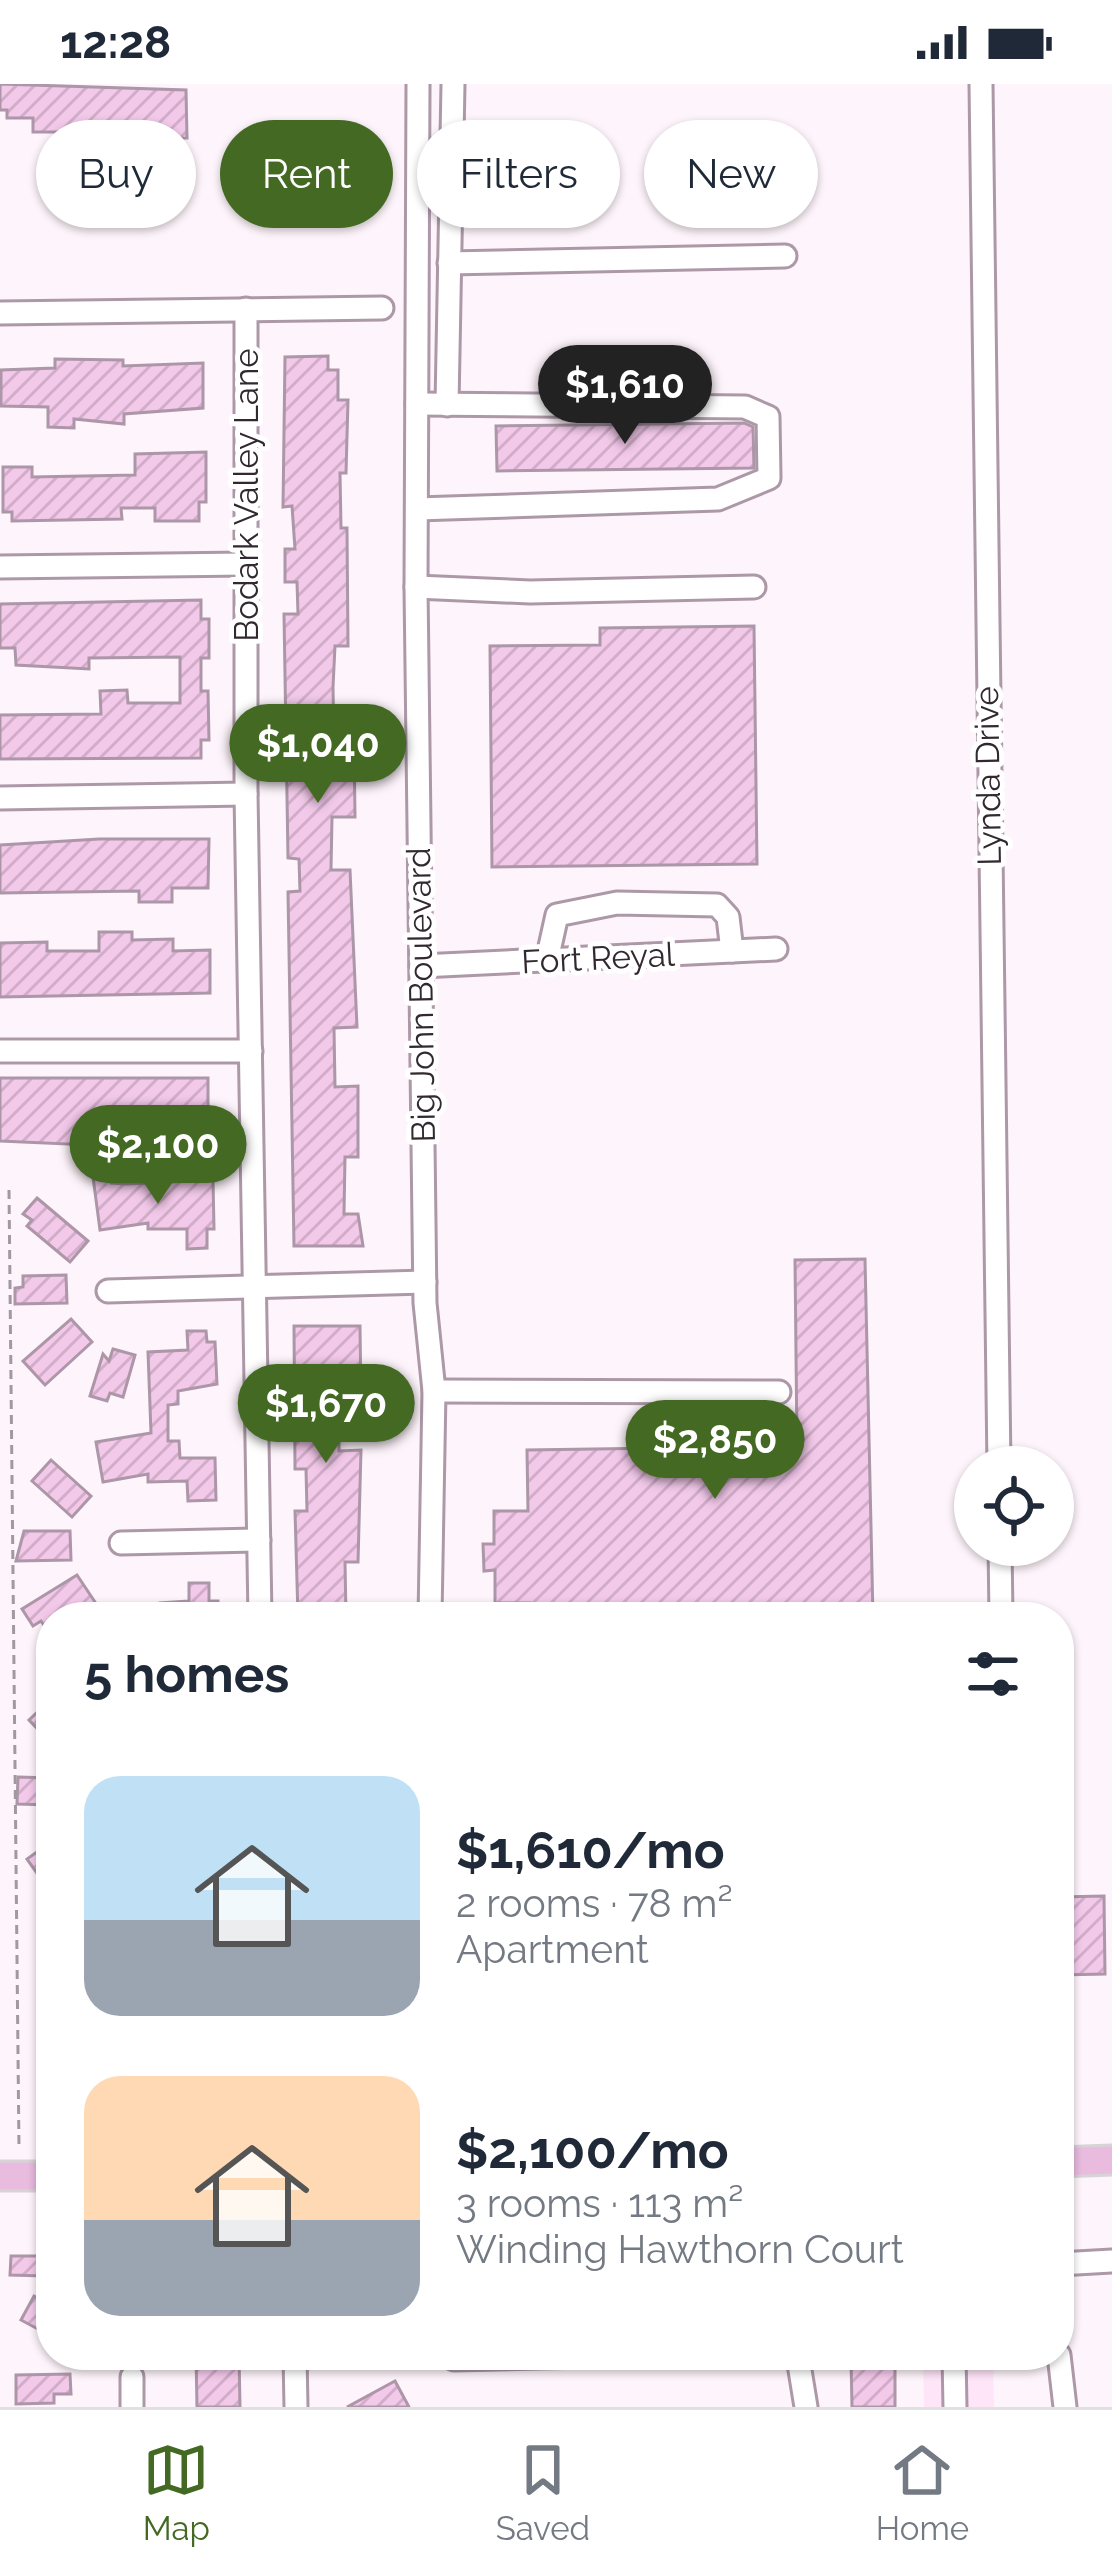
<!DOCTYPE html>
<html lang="en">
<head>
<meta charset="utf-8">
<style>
	:root { --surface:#fff; --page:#f6f6f7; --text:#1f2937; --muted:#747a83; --line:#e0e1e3; --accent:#436923 }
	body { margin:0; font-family:Raleway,sans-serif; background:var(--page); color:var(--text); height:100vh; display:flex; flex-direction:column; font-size:45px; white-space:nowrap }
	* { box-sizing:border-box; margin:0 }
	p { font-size:39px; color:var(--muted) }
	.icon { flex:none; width:66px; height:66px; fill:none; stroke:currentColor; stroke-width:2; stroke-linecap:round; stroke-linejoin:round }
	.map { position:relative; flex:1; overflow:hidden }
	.side { position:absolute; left:36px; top:1518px; width:1038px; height:768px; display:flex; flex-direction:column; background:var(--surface); border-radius:48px; box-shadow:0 3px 9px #0004 }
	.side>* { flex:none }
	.hud { position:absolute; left:36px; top:36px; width:1041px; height:108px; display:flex; gap:24px }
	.controls { position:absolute; left:954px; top:1362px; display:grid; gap:24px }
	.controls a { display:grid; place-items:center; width:120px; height:120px; border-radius:50%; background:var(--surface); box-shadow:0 3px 9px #0004; font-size:60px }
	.price { position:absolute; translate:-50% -102px; padding:0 27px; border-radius:42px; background:var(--accent); color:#fff; font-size:39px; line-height:78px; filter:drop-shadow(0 3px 6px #0008) }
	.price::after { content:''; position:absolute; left:50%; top:72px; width:36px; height:27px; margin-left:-18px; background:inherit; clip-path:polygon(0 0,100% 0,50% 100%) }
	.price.selected { background:#222; color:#fff }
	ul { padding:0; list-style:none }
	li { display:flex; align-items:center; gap:36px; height:300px; padding:0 48px }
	li span { display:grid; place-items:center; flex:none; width:336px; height:240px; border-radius:36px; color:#555 }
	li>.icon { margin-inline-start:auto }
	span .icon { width:144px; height:144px; fill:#fffc; stroke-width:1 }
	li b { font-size:51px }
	h2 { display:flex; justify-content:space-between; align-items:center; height:144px; padding:0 48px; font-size:51px }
	.pill { padding:0 42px; border-radius:54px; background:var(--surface); box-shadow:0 3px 9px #0004; font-size:42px; line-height:108px }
	.pill.selected { background:var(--accent); color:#fff }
	.status { display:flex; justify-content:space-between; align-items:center; height:84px; padding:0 60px; background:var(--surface); direction:ltr }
	.status svg { height:33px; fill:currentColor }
	.menu { display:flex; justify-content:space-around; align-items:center; height:168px; border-top:3px solid var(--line); background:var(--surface); font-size:33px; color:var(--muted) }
	.menu a { display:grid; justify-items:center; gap:6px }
	.menu .selected { color:var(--accent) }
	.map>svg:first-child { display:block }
</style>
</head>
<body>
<div class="status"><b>12:28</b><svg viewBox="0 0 49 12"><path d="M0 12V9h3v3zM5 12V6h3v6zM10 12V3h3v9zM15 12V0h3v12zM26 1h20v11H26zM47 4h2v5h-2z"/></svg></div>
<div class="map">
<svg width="1112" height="2323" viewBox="0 0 1112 2323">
	<defs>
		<pattern id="building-hatch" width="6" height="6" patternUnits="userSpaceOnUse" patternTransform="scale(3)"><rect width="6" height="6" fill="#f3c9ea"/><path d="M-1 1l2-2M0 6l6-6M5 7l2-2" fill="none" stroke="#d1adc9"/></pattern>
	</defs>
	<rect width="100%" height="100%" fill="#fef4fb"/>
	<polygon fill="#fee5f8" points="923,2271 993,2271 994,2323 924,2323"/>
	<g fill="url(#building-hatch)" stroke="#ac96a7" stroke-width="3">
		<polygon points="0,0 186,6 187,54 75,55 75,48 33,48 33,34 7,34 7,26 0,26"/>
		<polygon points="328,272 328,286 338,286 338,316 348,316 346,389 340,389 341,444 347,444 348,562 335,562 333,603 334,658 354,658 355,733 332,733 331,786 350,786 357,943 334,944 335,1003 358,1002 358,1073 345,1073 344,1130 358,1130 363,1162 294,1162 288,808 300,807 299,775 288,774 284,530 298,530 297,498 285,498 285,465 295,465 292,422 283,423 285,273"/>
		<polygon points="55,275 123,276 123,282 203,279 203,324 124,330 124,340 74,335 74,344 48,343 48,323 1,322 1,286 55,284"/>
		<polygon points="744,339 753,343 754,384 497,387 496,342"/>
		<polygon points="206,368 206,418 199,418 199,437 155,437 155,424 121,424 122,435 12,437 12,428 3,428 3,383 32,383 32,393 135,391 135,370"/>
		<polygon points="201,516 201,535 209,535 209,574 201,574 201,607 208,607 209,656 201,656 201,674 0,675 0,631 101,630 100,607 127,606 128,619 180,619 180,573 89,574 89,585 16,581 15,564 0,564 0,520"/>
		<polygon points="754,542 757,780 492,783 490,562 600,561 600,544"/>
		<polygon points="99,755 209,755 208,804 172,804 172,818 139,818 139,807 0,809 0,761"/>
		<polygon points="99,848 132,848 132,856 173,855 173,867 210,866 210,909 0,913 0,859 47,858 47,867 99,867"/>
		<polygon points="0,994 208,994 208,1045 156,1045 156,1037 88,1038 89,1061 0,1057"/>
		<polygon points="110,1090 111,1099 127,1100 213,1096 214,1145 207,1145 207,1164 187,1165 187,1145 148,1145 148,1139 100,1146 93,1093"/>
		<polygon points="37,1114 88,1157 70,1178 27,1142 32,1136 23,1130"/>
		<polygon points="865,1175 873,1533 530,1533 530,1519 495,1519 495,1486 484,1487 483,1460 494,1460 494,1427 528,1427 527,1366 797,1362 795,1176"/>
		<polygon points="66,1191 67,1219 15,1220 15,1204 23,1203 23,1192"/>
		<polygon points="71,1235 92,1258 45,1301 23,1277"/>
		<polygon points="294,1242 360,1242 361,1315 339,1315 339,1367 361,1366 358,1478 345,1478 346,1533 298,1533 295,1427 307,1427 306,1385 295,1385"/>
		<polygon points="187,1247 206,1247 207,1258 215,1258 217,1300 178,1307 178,1320 168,1321 168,1357 179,1357 180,1374 215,1374 216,1416 188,1417 187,1397 148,1398 148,1390 103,1398 96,1358 151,1349 148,1268 188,1266"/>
		<polygon points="113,1265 135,1271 123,1313 110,1309 107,1317 90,1312 103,1270 109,1277"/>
		<polygon points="51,1376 91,1412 72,1433 32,1397"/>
		<polygon points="24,1447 70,1447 71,1476 16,1477"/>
		<polygon points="77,1491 95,1518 71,1533 51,1533 51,1552 41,1537 33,1542 22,1525"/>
		<polygon points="189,1499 209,1499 209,1517 218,1517 218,1533 160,1533 160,1519 189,1517"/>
		<polygon points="51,1615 51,1659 29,1636"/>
		<polygon points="18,1693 51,1694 51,1721 17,1720"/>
		<polygon points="51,1758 51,1809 27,1775"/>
		<polygon points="1104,1812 1105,1890 1059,1891 1059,1813"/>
		<polygon points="11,2172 44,2172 43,2192 10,2191"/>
		<polygon points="34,2212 51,2222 51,2252 21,2236"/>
		<polygon points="196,2271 239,2271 240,2323 197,2323"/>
		<polygon points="895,2274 895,2323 852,2323 851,2275"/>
		<polygon points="70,2290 71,2310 54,2310 54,2319 16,2320 16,2291"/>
		<polygon points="395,2297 409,2323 347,2323"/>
	</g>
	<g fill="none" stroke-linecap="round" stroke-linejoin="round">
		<defs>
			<g id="minor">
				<polyline points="418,0 416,503 425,1219 434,1307 430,1533"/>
				<polyline points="981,0 999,1383"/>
				<polyline points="449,179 785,172"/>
				<polyline points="246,225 246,710 260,1533"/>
				<polyline points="0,229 382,224"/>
				<polyline points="447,321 453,0"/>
				<polyline points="417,425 718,415 769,394 768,333 745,323 417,320"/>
				<polyline points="0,483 246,480"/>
				<polyline points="416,503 530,508 754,503"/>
				<polyline points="0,714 246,710"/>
				<polyline points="547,876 557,831 617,819 717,821 728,833 732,867"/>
				<polyline points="421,882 776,865"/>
				<polyline points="0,967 251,967"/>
				<polyline points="108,1207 425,1198"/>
				<polyline points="434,1307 779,1308"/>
				<polyline points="121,1459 259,1456"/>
				<polyline points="1000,1461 1001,1533"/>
				<polyline points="1059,2180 1112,2177"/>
				<polyline points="295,2271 296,2323"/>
				<polyline points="776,2271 798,2274 806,2323"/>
				<polyline points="954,2271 955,2323"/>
				<polyline points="1059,2271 1065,2323"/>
				<polyline points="454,2275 631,2271"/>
				<polyline points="132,2293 132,2323"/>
			</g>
			<g id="major">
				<polyline points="1059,2078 1112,2076"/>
				<polyline points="0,2092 51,2092"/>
			</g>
		</defs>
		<use href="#minor" stroke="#ad98a8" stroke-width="27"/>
		<use href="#major" stroke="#d6d4d5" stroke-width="33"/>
		<polyline stroke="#a299a0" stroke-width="3" stroke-dasharray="9 6" stroke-linecap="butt" points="9,1106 19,2066"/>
		<use href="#minor" stroke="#fff" stroke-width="21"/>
		<use href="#major" stroke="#e8bbdf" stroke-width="27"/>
	</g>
	<g text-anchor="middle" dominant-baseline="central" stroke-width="10" stroke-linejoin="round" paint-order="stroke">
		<g font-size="33" fill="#31292f" stroke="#fff">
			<text transform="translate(246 411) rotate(-90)">Bodark Valley Lane</text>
			<text transform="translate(988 692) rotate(-91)">Lynda Drive</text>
			<text transform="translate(598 874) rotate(-3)">Fort Reyal</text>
			<text transform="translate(421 911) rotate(-91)">Big John Boulevard</text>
		</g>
	</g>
</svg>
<div class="controls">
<a><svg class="icon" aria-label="locate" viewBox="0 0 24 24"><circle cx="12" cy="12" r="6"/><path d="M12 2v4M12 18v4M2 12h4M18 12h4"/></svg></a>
</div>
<b class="price selected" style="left:625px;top:363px">$1,610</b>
<b class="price" style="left:318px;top:722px">$1,040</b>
<b class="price" style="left:158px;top:1123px">$2,100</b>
<b class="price" style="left:326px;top:1382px">$1,670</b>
<b class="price" style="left:715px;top:1418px">$2,850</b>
<div class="hud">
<a class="pill">Buy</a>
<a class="pill selected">Rent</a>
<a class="pill">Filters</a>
<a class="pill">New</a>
</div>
<section class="side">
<h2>5 homes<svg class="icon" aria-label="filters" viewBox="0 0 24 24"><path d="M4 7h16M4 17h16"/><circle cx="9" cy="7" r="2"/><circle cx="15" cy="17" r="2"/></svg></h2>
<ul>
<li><span style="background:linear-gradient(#bfe0f5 60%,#9aa5b1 0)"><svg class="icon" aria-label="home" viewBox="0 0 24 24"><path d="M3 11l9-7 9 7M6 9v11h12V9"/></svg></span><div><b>$1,610/mo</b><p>2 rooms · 78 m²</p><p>Apartment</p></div></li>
<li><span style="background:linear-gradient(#ffd9b3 60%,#9aa5b1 0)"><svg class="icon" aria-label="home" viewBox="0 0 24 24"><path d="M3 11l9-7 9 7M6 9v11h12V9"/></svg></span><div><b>$2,100/mo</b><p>3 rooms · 113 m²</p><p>Winding Hawthorn Court</p></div></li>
</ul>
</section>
</div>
<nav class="menu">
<a class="selected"><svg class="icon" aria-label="map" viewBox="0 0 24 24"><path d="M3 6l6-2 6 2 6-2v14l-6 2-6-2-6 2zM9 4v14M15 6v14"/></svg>Map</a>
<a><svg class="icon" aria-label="saved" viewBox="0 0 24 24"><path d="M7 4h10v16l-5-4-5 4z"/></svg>Saved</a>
<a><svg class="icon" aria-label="home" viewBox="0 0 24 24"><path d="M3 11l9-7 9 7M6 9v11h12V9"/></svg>Home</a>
</nav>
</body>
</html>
